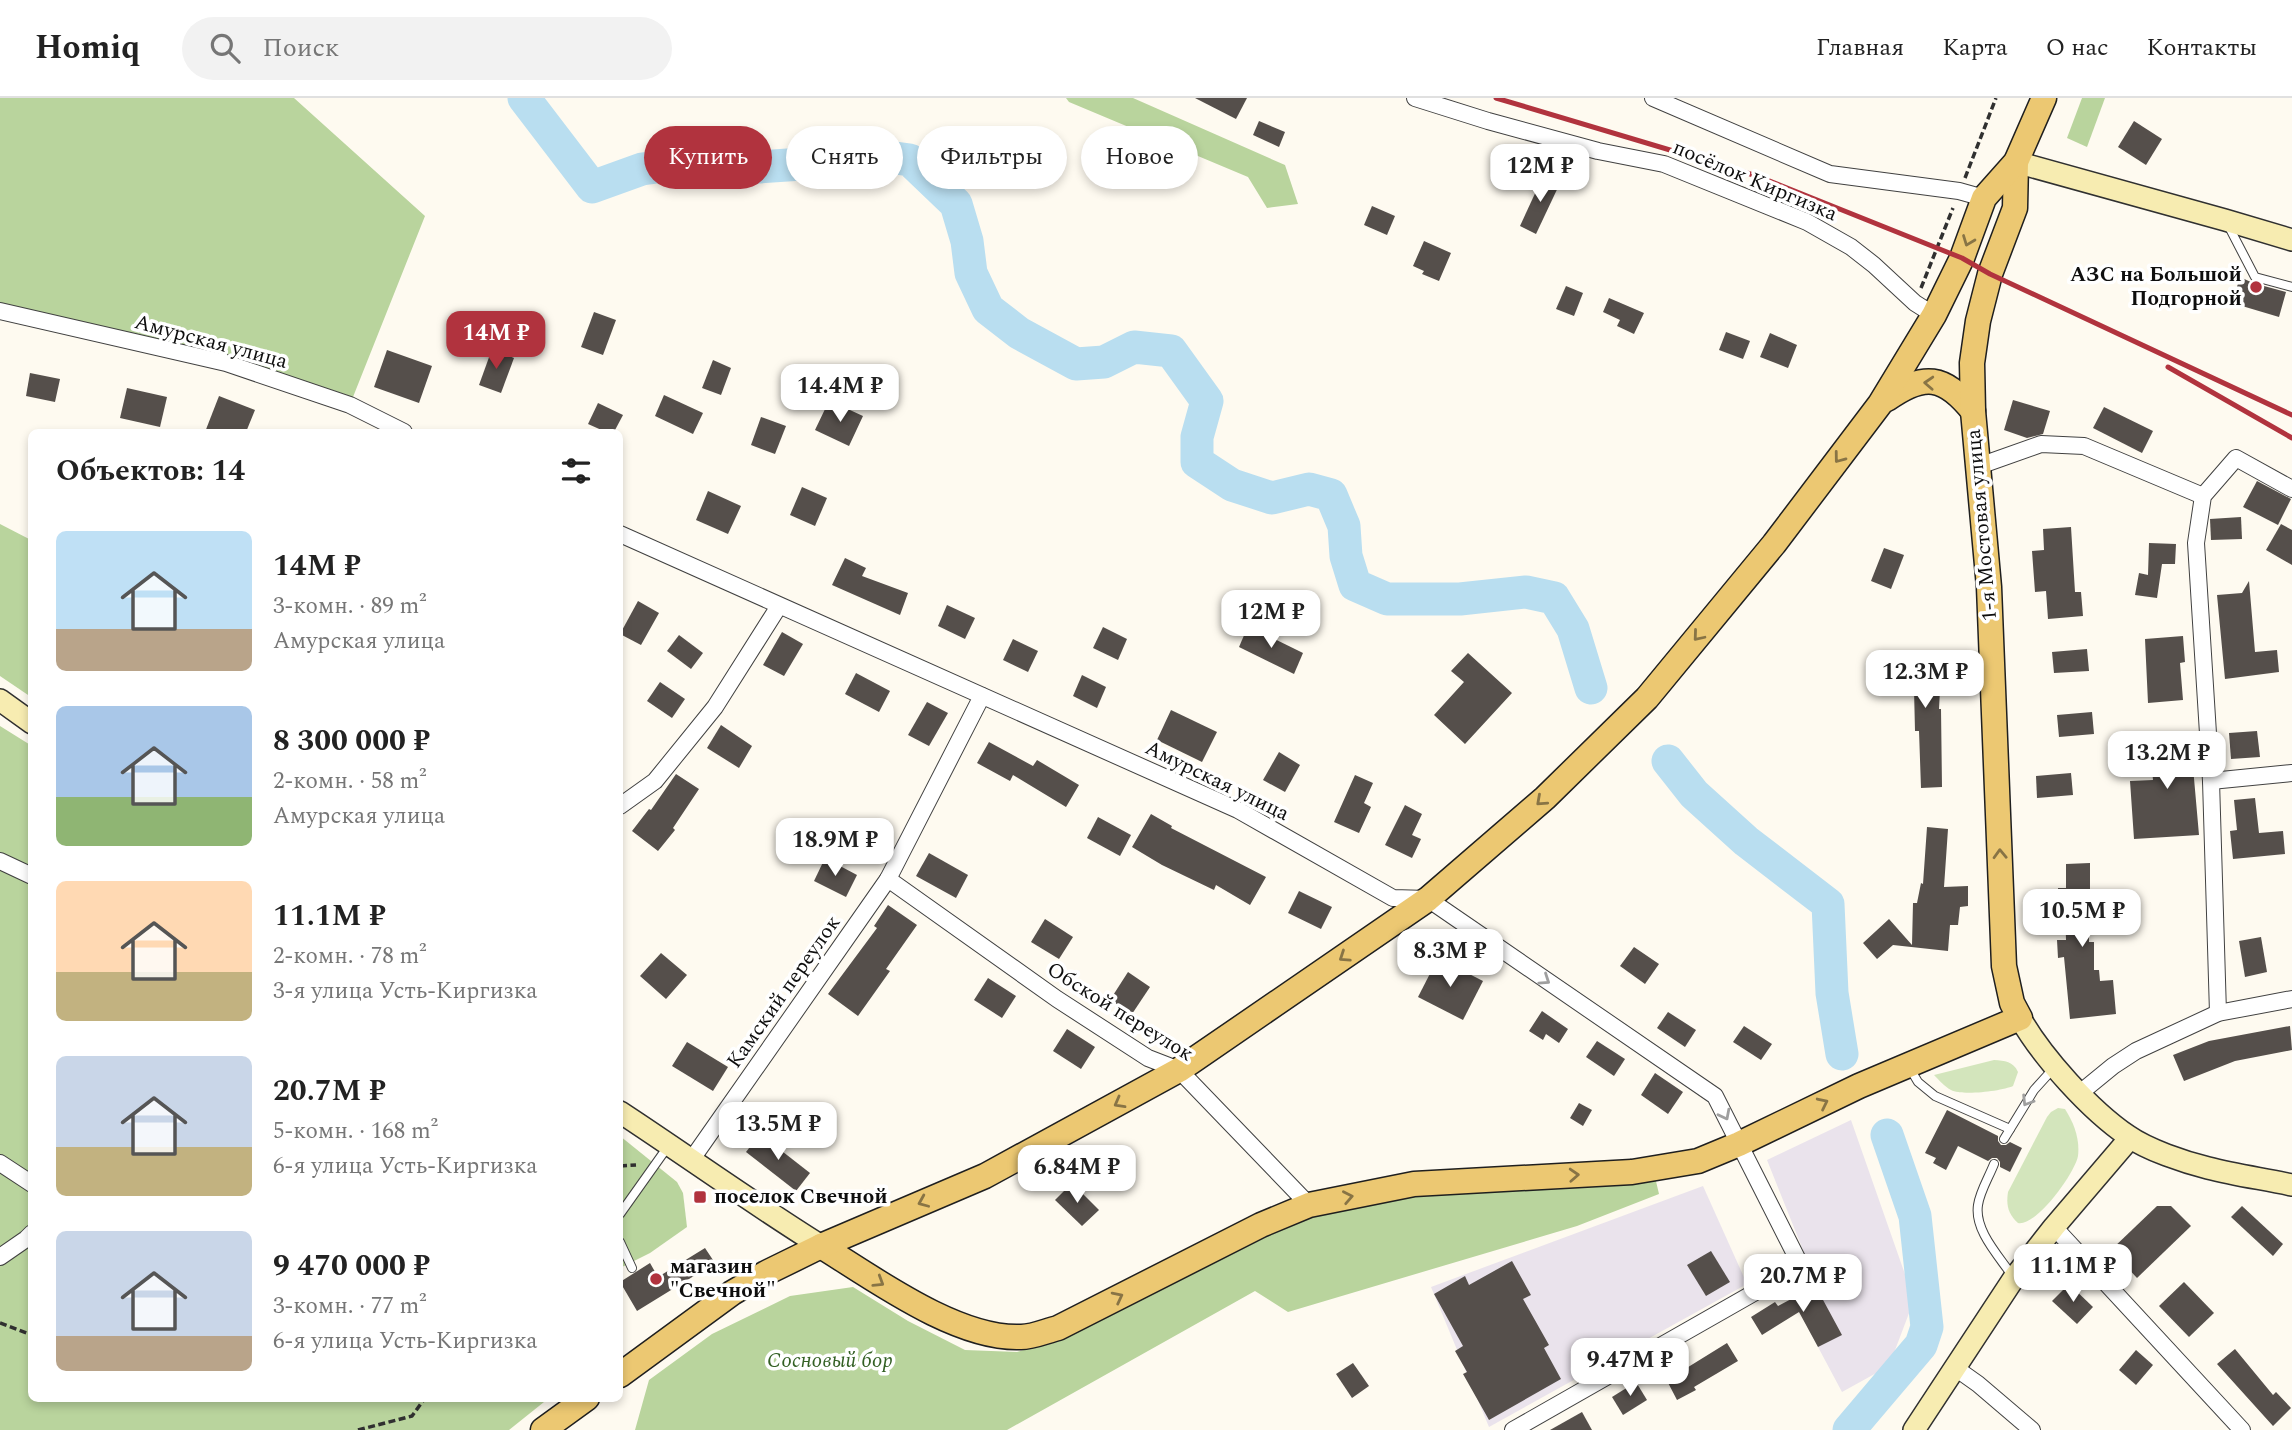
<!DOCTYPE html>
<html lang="ru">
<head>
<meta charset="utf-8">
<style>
	:root { --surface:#fff; --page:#f2f2f2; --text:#222; --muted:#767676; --line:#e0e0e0; --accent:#b1333e }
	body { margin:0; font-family:Spectral,serif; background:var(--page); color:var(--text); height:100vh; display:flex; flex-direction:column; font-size:26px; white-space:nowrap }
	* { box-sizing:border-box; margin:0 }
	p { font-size:23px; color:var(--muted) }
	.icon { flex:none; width:38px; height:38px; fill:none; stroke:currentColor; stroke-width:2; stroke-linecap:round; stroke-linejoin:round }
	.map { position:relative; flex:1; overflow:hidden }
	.sheet { position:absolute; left:28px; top:331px; width:595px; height:973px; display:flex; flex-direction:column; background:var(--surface); border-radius:10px; box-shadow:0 4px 10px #0003 }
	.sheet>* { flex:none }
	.banner { position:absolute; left:644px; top:28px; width:665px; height:63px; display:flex; gap:14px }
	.price { position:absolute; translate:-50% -60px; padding:0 16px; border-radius:14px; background:#fff; color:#222; font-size:23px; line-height:46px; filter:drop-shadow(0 2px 4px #0008) }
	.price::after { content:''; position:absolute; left:50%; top:42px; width:21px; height:16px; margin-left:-10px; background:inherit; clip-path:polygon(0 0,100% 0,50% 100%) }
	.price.current { background:var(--accent); color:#fff }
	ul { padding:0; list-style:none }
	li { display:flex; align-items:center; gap:21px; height:175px; padding:0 28px }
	li span { display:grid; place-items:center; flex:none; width:196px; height:140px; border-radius:10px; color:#555 }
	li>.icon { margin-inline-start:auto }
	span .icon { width:84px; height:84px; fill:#fffc; stroke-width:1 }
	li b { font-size:30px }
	h2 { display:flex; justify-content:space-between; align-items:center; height:84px; padding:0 28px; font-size:30px }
	.pill { padding:0 24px; border-radius:32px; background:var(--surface); box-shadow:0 4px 10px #0003; font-size:24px; line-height:63px }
	.pill.current { background:var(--accent); color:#fff }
	header { display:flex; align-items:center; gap:42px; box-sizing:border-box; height:98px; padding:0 35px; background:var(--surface); border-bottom:2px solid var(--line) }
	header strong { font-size:33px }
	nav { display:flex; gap:38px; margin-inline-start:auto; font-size:24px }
	.search { width:490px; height:63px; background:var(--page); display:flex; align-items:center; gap:18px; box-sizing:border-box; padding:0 24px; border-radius:38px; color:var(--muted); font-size:26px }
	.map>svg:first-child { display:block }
</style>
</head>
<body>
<header>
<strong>Homiq</strong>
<div class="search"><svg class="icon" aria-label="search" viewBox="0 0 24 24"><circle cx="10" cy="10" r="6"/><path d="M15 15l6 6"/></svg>Поиск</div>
<nav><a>Главная</a><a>Карта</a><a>О нас</a><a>Контакты</a></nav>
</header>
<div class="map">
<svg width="2292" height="1332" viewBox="0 0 2292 1332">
	<rect width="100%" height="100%" fill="#fefaf0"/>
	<g fill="#eae3ec">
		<polygon points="1851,1022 1914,1202 1889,1268 1842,1294 1786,1189 1811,1172 1767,1062"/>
		<polygon points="1703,1088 1747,1186 1489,1329 1431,1189"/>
	</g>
	<g fill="#d3e5bc">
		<path d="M1994 962C2005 963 2013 963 2018 974L2013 988C2002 993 1962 998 1951 992 1945 989 1939 982 1934 977Z"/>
		<path d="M2058 1010 2065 1011C2074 1025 2080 1041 2078 1058 2075 1075 2036 1129 2018 1125 2008 1116 2006 1107 2008 1094L2047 1019 2051 1014Z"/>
	</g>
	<g fill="#b9d49d">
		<polygon points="0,0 294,0 425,118 353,299 230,258 0,207"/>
		<polygon points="1066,0 1133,0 1285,67 1298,106 1267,110 1248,79 1069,4"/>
		<polygon points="2082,0 2105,0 2087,49 2067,40"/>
		<polygon points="0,426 31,442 31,599 0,578"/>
		<polygon points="0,628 32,648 32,1300 549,1300 509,1332 0,1332"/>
		<polygon points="620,1038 677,1084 683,1095 687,1129 650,1155 620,1170"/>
		<polygon points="1655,1079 1659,1096 1577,1128 1288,1214 1255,1193 1007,1332 635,1332 649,1282 712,1236 790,1198 853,1189 908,1223 965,1252 1017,1254 1067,1239 1266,1134 1314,1118 1415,1094"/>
	</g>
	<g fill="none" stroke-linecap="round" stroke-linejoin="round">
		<g stroke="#b9def0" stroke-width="33">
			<polyline points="524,0 592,89 642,71 687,65 730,71 802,66 836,52 910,62 956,106 967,143 971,175 988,211 1019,235 1076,266 1104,264 1134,249 1171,253 1207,303 1197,339 1197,364 1232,387 1272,400 1309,391 1331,397 1344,428 1346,458 1355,487 1387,501 1460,501 1526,494 1554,500 1573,531 1591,590"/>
			<polyline points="1668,663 1694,696 1746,743 1828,806 1832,895 1842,956"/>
			<polyline points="1849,1332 1921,1247 1927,1229 1915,1118 1887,1037"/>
		</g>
	</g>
	<g fill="#554f4b">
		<polygon points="1195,0 1247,0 1236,21"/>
		<polygon points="1259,23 1285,34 1279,49 1253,37"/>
		<polygon points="2134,23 2162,41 2146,67 2118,49"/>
		<polygon points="1512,52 1528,57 1522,74 1506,69"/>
		<polygon points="1544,76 1561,83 1536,136 1520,128"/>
		<polygon points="1372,108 1395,118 1387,137 1364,127"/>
		<polygon points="1424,143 1451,155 1439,183 1422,176 1424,173 1413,168"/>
		<polygon points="2240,179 2253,185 2286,194 2279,219 2232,205"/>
		<polygon points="1566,188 1583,195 1574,218 1556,211"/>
		<polygon points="1609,200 1644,215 1634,236 1617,228 1620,222 1603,214"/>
		<polygon points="594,214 616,222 603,257 581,249"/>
		<polygon points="1726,234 1750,243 1743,261 1719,252"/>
		<polygon points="1770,235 1797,247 1788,270 1760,259"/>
		<polygon points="492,251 514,260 501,295 479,287"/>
		<polygon points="387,252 432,268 419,305 374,289"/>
		<polygon points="713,262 731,270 721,297 702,290"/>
		<polygon points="30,275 60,281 55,304 26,298"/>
		<polygon points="127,290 167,299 160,329 120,320"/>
		<polygon points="664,297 703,315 693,336 655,318"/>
		<polygon points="219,298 255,312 246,334 205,334"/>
		<polygon points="2013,302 2050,313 2043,336 2027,340 2004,332"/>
		<polygon points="598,305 623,317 614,334 606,334 588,326"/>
		<polygon points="839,307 863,318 849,348 815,332 826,309 836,314"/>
		<polygon points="2104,309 2153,333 2142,355 2093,330"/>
		<polygon points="761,319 786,328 775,356 751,347"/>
		<polygon points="2257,383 2291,401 2278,427 2243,409"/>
		<polygon points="802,389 827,400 815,428 790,417"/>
		<polygon points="708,393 741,408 728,436 696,422"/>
		<polygon points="2241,419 2242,441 2211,442 2210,421"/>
		<polygon points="2281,426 2292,432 2292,467 2266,452"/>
		<polygon points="2071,429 2075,494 2081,494 2083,518 2048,521 2046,493 2035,494 2032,453 2044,452 2043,431"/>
		<polygon points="2149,445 2176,446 2175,466 2162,466 2157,500 2135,497 2139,475 2148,477"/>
		<polygon points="1884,450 1904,457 1891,491 1871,483"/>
		<polygon points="845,460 866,470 862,478 908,495 900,517 832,487"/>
		<polygon points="2249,483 2255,554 2277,552 2279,574 2225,581 2217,497 2242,495"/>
		<polygon points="638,503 659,515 641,547 620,536"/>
		<polygon points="947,507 975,520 965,541 938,528"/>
		<polygon points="1248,528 1303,555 1294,576 1239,549"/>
		<polygon points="1103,529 1127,541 1118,562 1093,550"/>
		<polygon points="782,534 803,546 784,578 763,567"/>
		<polygon points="679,537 703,555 691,571 667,553"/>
		<polygon points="2183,538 2185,564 2180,565 2183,602 2148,605 2145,541"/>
		<polygon points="1013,541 1038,553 1028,574 1003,562"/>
		<polygon points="2087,551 2089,573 2054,575 2052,554"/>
		<polygon points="1908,552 1942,553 1939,611 1941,611 1942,689 1921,690 1919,633 1915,633 1914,591 1894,591 1895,568 1908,568"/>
		<polygon points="1468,555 1512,595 1465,646 1434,617 1464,584 1451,573"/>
		<polygon points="856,575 890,593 879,614 845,596"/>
		<polygon points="1082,577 1106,589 1097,610 1073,598"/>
		<polygon points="660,584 685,601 672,620 647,603"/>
		<polygon points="927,604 948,615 929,648 908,637"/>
		<polygon points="1171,612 1217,634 1202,664 1157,642"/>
		<polygon points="2092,614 2094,636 2059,639 2057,617"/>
		<polygon points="721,627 752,648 739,670 707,650"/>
		<polygon points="2257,633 2260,659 2231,661 2229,635"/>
		<polygon points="2190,635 2199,737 2134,741 2130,683 2153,682 2149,638"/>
		<polygon points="989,644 1033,668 1037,662 1079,687 1066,709 1013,677 1010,683 977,665"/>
		<polygon points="1279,654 1300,667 1285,694 1263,682"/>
		<polygon points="2071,675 2073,697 2037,700 2036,678"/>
		<polygon points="676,676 699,691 673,730 675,732 658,753 632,733 649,711 651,712"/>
		<polygon points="1355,677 1373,685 1364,705 1371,709 1359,735 1334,724"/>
		<polygon points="2255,700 2259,735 2283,733 2285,756 2233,761 2230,733 2237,732 2234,702"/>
		<polygon points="1405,707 1422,716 1412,737 1421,741 1412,760 1385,747"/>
		<polygon points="1151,716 1172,728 1171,730 1266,779 1250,807 1216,787 1214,792 1162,767 1132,749"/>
		<polygon points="1098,719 1131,737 1120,758 1087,740"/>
		<polygon points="1927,729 1948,731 1944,789 1968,788 1968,808 1960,809 1958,827 1950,827 1948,853 1893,847 1877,861 1863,845 1889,821 1912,847 1913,805 1917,805 1921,785 1923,786"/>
		<polygon points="929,755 968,777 956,800 916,778"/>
		<polygon points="825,760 857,777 846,799 814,783"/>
		<polygon points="2090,765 2090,793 2095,792 2095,807 2089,807 2089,844 2094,844 2094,872 2099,872 2100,883 2113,882 2116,916 2070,921 2064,859 2058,860 2057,842 2066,842 2065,808 2059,808 2058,790 2066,790 2066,766"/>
		<polygon points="1299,793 1332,809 1321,831 1288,815"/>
		<polygon points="888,807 917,827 886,871 890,873 858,918 828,896 877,830 874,828"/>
		<polygon points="1045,821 1073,839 1059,861 1031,844"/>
		<polygon points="2261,839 2267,874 2245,879 2239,843"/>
		<polygon points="1634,849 1659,866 1645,886 1620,868"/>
		<polygon points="661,855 687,877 666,901 640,878"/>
		<polygon points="1438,860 1483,883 1463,922 1418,899"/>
		<polygon points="1128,874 1150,889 1132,916 1110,902"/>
		<polygon points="988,880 1016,898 1002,920 974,902"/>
		<polygon points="1542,913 1568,931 1559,945 1546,936 1543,942 1529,933"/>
		<polygon points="1668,914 1696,932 1685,949 1657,930"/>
		<polygon points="1744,928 1772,946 1761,962 1733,944"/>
		<polygon points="2290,928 2292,952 2235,963 2184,983 2173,957 2209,943"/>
		<polygon points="1067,931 1095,949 1081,971 1053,953"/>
		<polygon points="1597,943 1625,961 1614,978 1586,959"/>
		<polygon points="687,944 728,969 713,993 672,968"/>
		<polygon points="1655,975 1683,994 1668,1016 1641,997"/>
		<polygon points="1579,1005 1592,1012 1583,1028 1570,1020"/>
		<polygon points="1947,1012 1998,1038 1998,1043 2001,1047 2006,1047 2010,1044 2022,1050 2010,1074 2000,1069 2000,1064 1997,1060 1992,1060 1988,1063 1958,1048 1946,1072 1933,1065 1936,1060 1925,1055"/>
		<polygon points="760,1036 810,1075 796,1093 746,1054"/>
		<polygon points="1072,1085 1099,1112 1082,1128 1055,1102"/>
		<polygon points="2157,1108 2171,1108 2191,1128 2137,1180 2111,1152"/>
		<polygon points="2242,1108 2283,1146 2273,1158 2231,1119"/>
		<polygon points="705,1150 715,1165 637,1213 620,1184 650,1165 658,1179"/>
		<polygon points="1711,1153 1730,1184 1706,1198 1687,1167"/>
		<polygon points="1512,1163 1531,1197 1523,1201 1549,1247 1544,1250 1561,1281 1489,1322 1463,1276 1467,1274 1455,1253 1463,1248 1434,1196 1465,1178 1469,1187"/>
		<polygon points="1827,1182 1833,1192 1822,1200 1842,1237 1818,1249 1799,1214 1762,1237 1751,1219 1775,1204 1778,1208"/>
		<polygon points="2184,1184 2214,1215 2189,1239 2159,1208"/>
		<polygon points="2069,1186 2093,1209 2077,1226 2052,1203"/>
		<polygon points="1727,1245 1738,1263 1694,1289 1696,1292 1677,1302 1664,1277 1683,1267 1685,1271"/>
		<polygon points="2235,1251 2273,1297 2276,1294 2291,1310 2273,1328 2217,1266"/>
		<polygon points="2136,1252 2153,1267 2136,1287 2119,1272"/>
		<polygon points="1353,1265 1369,1288 1352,1300 1336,1276"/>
		<polygon points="1636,1284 1647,1302 1623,1317 1612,1299"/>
		<polygon points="1582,1314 1592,1332 1550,1332"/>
	</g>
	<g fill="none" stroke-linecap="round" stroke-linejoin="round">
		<defs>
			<g id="lane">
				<polyline points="2228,127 2255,179 2292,189"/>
				<polyline points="1909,969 1918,984 1935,998 2010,1031"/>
				<polyline points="2004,1041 2034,992 2053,971"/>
				<path d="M1994 1066C1989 1079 1980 1093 1978 1107 1974 1133 2000 1159 2013 1179"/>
				<polyline points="620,1116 669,1047"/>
				<polyline points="620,1144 632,1170"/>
			</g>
			<g id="street">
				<polyline points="1415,0 1488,23 1598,53 1664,66 1807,124 1851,149 1874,167 1915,205 1934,217"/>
				<polyline points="1653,0 1830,76 1959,93 1984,100"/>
				<polyline points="0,213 226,265 350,307 404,334"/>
				<polyline points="1979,368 2041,346 2084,348 2203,398"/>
				<polyline points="620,436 1238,712 1393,800 1428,801 1715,998 1801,1168 1513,1332"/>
				<polyline points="2211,683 2292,675"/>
				<polyline points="620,708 655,683 715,609 779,508"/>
				<polyline points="0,763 32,778"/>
				<polyline points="888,781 1057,901 1148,960 1179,972 1309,1107"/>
				<polyline points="2218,915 2211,683 2196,445 2203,398 2236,360 2292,391"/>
				<polyline points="2080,995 2113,968 2136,953 2218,915 2292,901"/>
				<polyline points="692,1061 888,781 982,598"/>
				<polyline points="0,1065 32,1086"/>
				<polyline points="2054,1129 2242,1332"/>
				<polyline points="0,1159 26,1141 32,1135"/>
				<polyline points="1954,1269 1978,1286 2032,1332"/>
			</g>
			<g id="secondary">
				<polyline points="2016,64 2225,122 2292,142"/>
				<polyline points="0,602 32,625"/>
				<path d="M2020 920C2043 960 2090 1012 2128 1038 2148 1052 2184 1064 2208 1070 2235 1077 2264 1081 2292 1087"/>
				<path d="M620 1014C687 1058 752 1105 821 1148"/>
				<polyline points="1914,1332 2014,1180 2054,1129 2130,1040"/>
			</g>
			<g id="primary">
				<path d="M1887 301C1924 275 1944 277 1973 313"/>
				<path d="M821 1148C873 1180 957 1242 1021 1239 1033 1239 1046 1233 1058 1230L1261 1127 1309 1107 1414 1086 1632 1074 1698 1063 1739 1046 1859 988 2020 920 2012 905 2004 868 1989 489 1973 313 1972 265 1978 223 1990 176 2015 110 2016 64"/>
				<polyline points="620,1277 732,1195 766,1175 821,1148 985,1078 1179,972 1428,801 1545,700 1647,600 1774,446 1880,306 1934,217 1962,160 1984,100 2016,64 2044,0"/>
				<polyline points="543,1332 587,1300"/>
			</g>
		</defs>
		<use href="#lane" stroke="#414141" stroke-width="10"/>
		<use href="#street" stroke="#414141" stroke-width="18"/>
		<use href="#secondary" stroke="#303030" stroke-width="24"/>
		<use href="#primary" stroke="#1f1f1f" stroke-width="27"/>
		<g stroke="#303030" stroke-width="3.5" stroke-dasharray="7 3.5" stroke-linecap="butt">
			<polyline points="1965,80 1996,0"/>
			<polyline points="1921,190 1953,110"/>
			<polyline points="620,1068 636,1067"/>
			<polyline points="0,1225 32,1237"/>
			<polyline points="358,1332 412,1318 425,1300"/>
		</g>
		<use href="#lane" stroke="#fff" stroke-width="8"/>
		<use href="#street" stroke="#fff" stroke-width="16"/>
		<use href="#secondary" stroke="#f7ecb1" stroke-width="21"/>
		<use href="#primary" stroke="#ecc872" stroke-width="24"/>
		<g stroke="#b1333e" stroke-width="5">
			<polyline points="1496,0 1757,78 1962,160 1990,176 2292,317"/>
			<polyline points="2168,269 2292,340"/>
		</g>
	</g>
	<defs><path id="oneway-chevron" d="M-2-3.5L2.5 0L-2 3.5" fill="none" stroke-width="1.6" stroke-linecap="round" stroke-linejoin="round" transform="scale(1.75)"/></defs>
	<g stroke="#887445">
		<use href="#oneway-chevron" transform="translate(1968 143) rotate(111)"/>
		<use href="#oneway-chevron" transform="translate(1929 285) rotate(-177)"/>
		<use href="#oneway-chevron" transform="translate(1839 360) rotate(127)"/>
		<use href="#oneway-chevron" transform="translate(1698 538) rotate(130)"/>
		<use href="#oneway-chevron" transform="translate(1541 703) rotate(138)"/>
		<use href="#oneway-chevron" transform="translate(2000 756) rotate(-92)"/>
		<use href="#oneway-chevron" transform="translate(1344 859) rotate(146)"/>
		<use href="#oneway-chevron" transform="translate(1119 1005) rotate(151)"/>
		<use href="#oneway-chevron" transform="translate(1823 1005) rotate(-26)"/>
		<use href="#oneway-chevron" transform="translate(1574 1077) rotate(-3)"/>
		<use href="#oneway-chevron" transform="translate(1348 1099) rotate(-11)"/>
		<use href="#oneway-chevron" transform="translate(923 1104) rotate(157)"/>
		<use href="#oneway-chevron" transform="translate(879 1184) rotate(32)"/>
		<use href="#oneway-chevron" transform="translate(1118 1199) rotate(-27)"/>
	</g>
	<g stroke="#9f9f9f">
		<use href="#oneway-chevron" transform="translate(1545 882) rotate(34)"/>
		<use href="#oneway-chevron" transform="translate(2027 1003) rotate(122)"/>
		<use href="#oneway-chevron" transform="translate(1725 1017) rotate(63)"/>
	</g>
	<g fill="#b1333e" stroke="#fff" stroke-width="2.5">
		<circle cx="2256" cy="189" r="7"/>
		<rect x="693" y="1092" width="14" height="14" rx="3.5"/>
		<circle cx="656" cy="1181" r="7"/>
	</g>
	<g text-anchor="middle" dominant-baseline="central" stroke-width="7" stroke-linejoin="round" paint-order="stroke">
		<g font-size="21" fill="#0e0e0e" stroke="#fff">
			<text transform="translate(1755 83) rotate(23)">посёлок Киргизка</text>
			<text transform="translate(211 244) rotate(15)">Амурская улица</text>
			<text transform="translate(1982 427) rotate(-95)">1-я Мостовая улица</text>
			<text transform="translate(1217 683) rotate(26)">Амурская улица</text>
			<text transform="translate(784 894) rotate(-55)">Камский переулок</text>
			<text transform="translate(1120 914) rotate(32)">Обской переулок</text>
		</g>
		<g font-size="21" font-weight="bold" fill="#0e0e0e" stroke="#fff" text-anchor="start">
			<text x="2242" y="177" text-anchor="end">АЗС на Большой<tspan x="2242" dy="24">Подгорной</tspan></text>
			<text x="714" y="1099">поселок Свечной</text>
			<text x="670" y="1169">магазин<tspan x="670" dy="24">"Свечной"</tspan></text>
		</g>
		<g font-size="21" font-style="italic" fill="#336024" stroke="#fff">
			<text x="830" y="1263">Сосновый бор</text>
		</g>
	</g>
</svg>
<b class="price" style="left:1540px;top:106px">12M ₽</b>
<b class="price current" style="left:496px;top:273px">14M ₽</b>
<b class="price" style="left:840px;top:326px">14.4M ₽</b>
<b class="price" style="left:1271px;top:552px">12M ₽</b>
<b class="price" style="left:1925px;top:612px">12.3M ₽</b>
<b class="price" style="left:2167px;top:693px">13.2M ₽</b>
<b class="price" style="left:835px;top:780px">18.9M ₽</b>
<b class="price" style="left:2082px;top:851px">10.5M ₽</b>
<b class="price" style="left:1450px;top:891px">8.3M ₽</b>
<b class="price" style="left:778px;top:1064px">13.5M ₽</b>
<b class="price" style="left:1077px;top:1107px">6.84M ₽</b>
<b class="price" style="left:2073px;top:1206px">11.1M ₽</b>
<b class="price" style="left:1803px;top:1216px">20.7M ₽</b>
<b class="price" style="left:1630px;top:1300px">9.47M ₽</b>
<div class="banner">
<a class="pill current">Купить</a>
<a class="pill">Снять</a>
<a class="pill">Фильтры</a>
<a class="pill">Новое</a>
</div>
<section class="sheet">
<h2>Объектов: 14<svg class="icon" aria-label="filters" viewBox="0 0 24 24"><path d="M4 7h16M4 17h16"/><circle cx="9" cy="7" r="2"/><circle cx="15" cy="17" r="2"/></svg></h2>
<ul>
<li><span style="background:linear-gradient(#bfe0f5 70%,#b9a48a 0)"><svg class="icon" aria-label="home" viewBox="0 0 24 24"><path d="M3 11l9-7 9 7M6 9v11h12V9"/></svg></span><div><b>14M ₽</b><p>3-комн. · 89 m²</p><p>Амурская улица</p></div></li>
<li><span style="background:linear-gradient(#a9c7e8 65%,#8fb573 0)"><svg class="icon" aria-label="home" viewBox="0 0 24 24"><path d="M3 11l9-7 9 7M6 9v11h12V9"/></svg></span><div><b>8 300 000 ₽</b><p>2-комн. · 58 m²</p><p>Амурская улица</p></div></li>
<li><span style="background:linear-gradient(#ffd9b3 65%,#c2b280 0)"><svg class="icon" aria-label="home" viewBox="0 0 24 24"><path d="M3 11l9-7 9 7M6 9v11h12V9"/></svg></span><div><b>11.1M ₽</b><p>2-комн. · 78 m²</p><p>3-я улица Усть-Киргизка</p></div></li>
<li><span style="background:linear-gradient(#c9d6e8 65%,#c2b280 0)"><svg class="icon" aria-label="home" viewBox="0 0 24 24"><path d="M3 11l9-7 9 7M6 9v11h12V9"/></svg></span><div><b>20.7M ₽</b><p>5-комн. · 168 m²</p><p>6-я улица Усть-Киргизка</p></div></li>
<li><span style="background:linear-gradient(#c9d6e8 75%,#b9a48a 0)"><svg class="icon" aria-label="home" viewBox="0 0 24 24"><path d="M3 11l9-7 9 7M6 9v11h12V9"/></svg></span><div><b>9 470 000 ₽</b><p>3-комн. · 77 m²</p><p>6-я улица Усть-Киргизка</p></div></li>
</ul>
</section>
</div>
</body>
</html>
